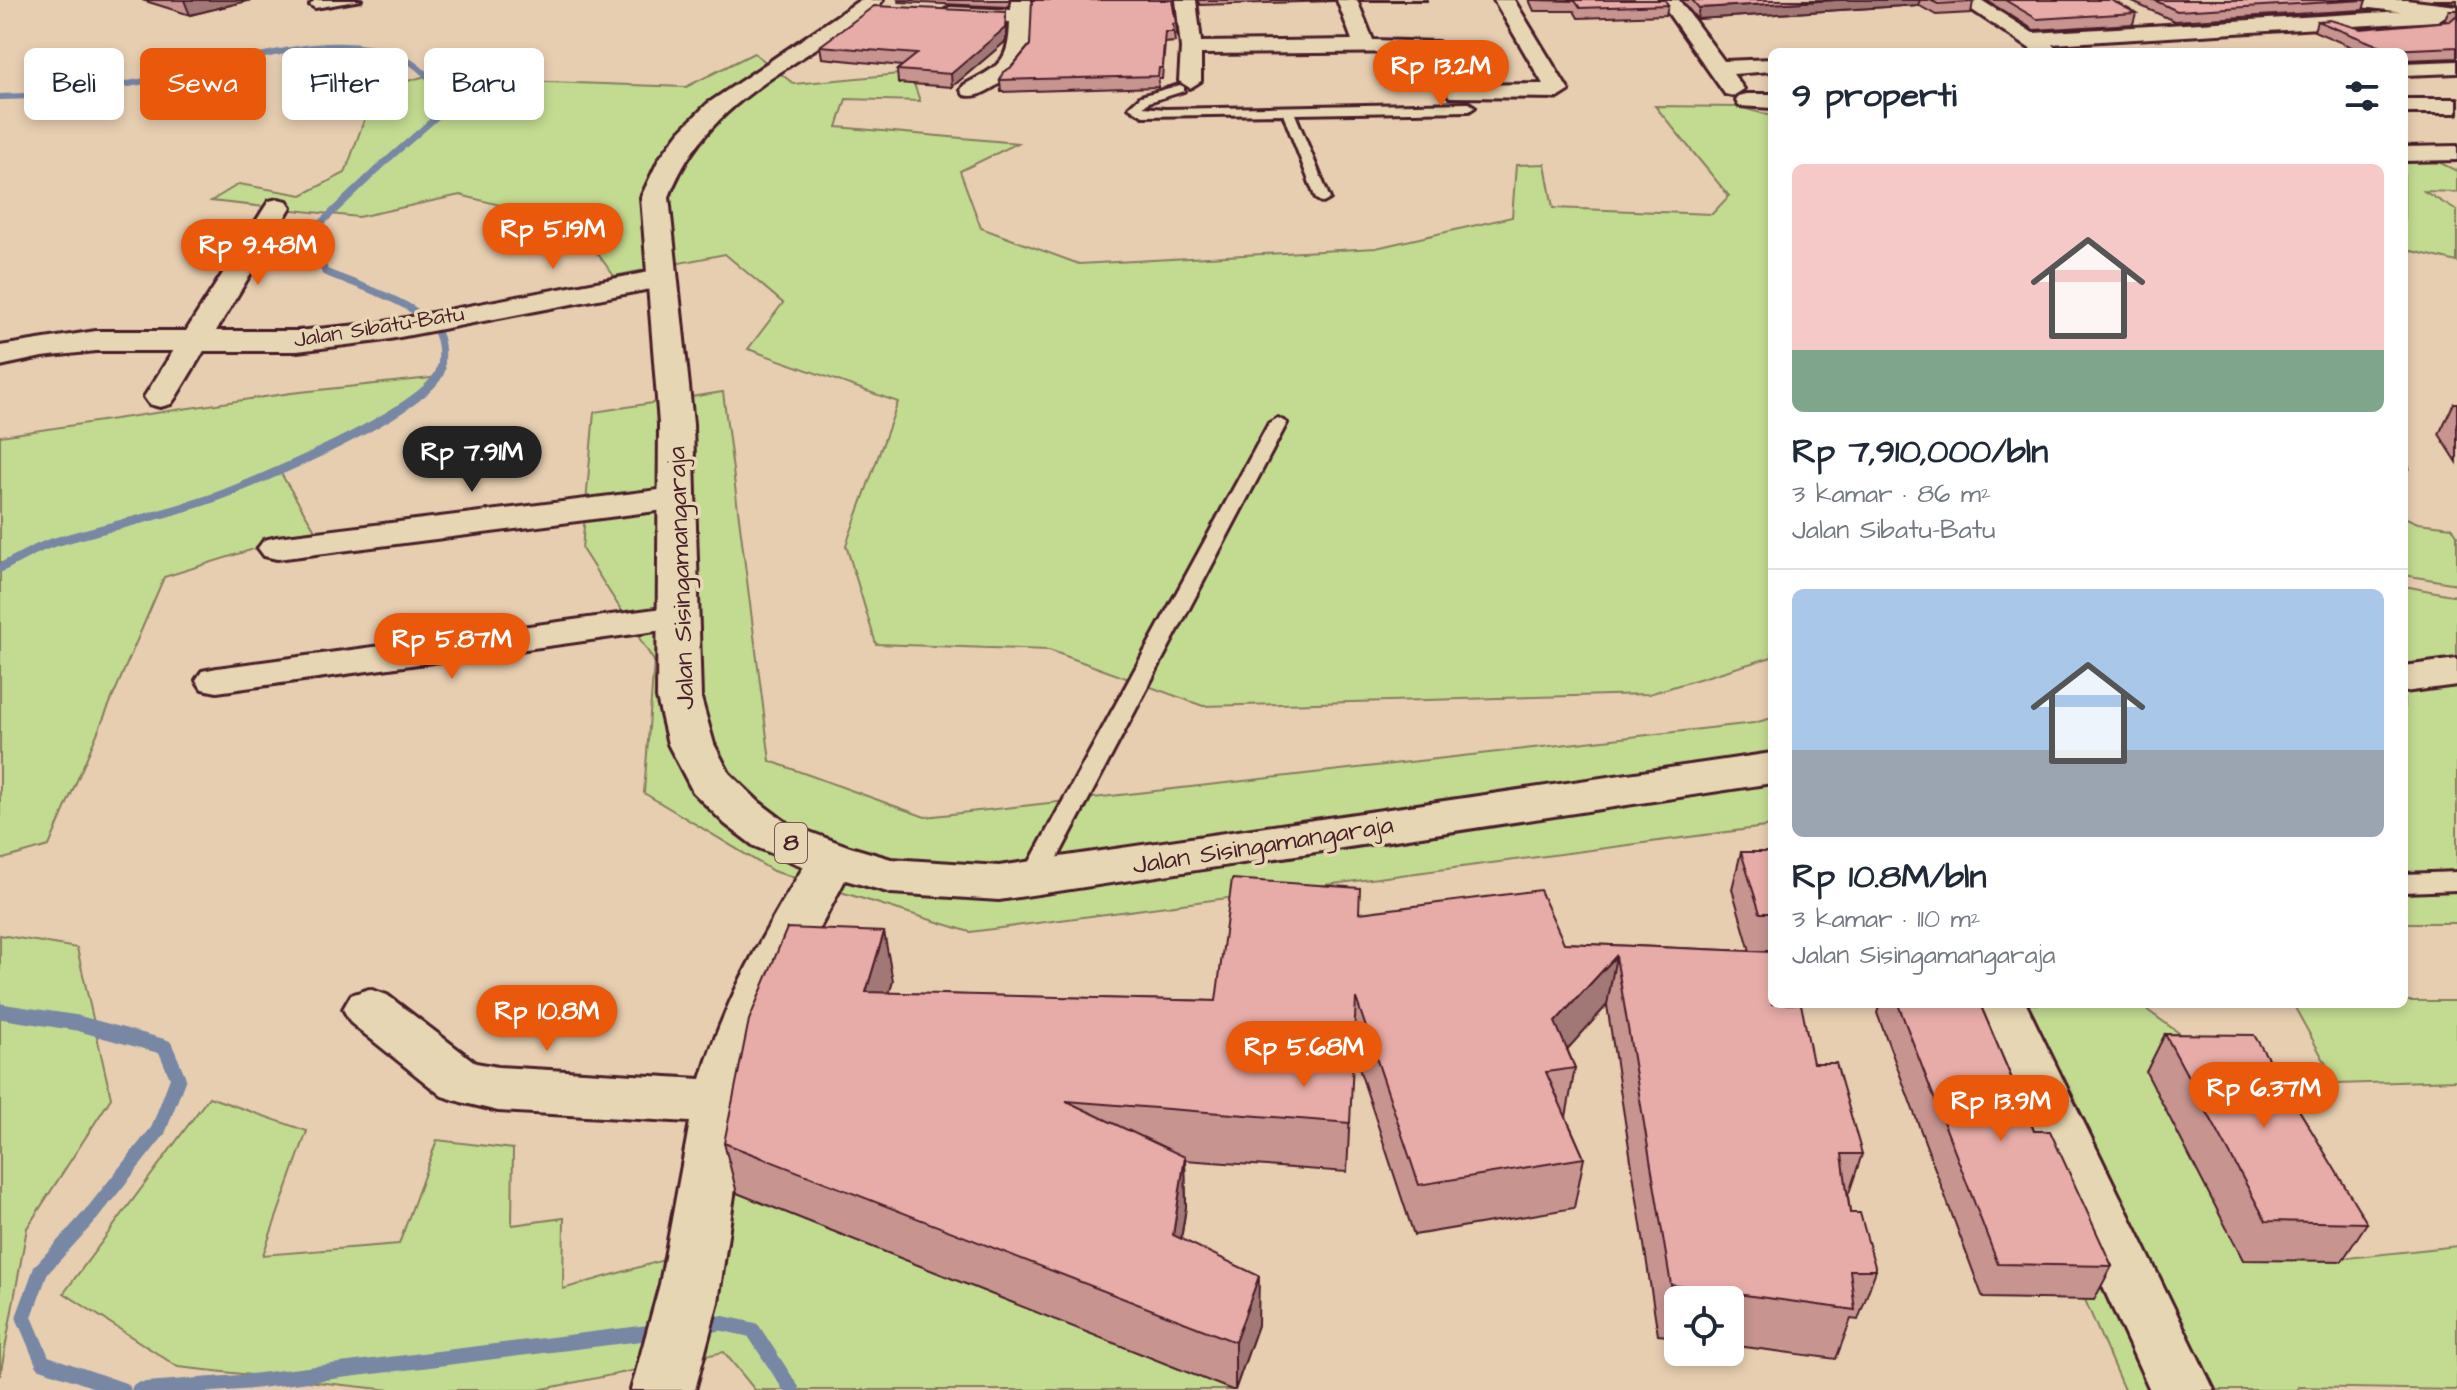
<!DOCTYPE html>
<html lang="id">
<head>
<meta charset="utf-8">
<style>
	:root { --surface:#fff; --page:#f2f2f3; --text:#1f2937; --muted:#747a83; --line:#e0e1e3; --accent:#ea580c }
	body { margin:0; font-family:"Architects Daughter",sans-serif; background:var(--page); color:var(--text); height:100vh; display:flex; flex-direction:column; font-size:30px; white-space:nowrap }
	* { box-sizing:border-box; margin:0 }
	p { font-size:26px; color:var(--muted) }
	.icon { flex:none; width:44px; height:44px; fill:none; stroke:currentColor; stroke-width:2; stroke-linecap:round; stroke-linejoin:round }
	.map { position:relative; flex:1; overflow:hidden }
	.drawer { position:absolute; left:1768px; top:48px; width:640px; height:960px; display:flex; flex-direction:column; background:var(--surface); border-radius:12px; box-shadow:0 4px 12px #0003 }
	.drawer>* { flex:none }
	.top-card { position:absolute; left:24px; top:48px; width:760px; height:72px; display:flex; gap:16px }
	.buttons { position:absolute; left:1664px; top:1286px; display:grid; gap:16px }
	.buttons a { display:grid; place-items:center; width:80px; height:80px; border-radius:12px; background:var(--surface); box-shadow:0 4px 12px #0003; font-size:40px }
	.price { position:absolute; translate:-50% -68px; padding:0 18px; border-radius:28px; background:var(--accent); color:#fff; font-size:26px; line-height:52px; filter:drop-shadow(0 2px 4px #0008) }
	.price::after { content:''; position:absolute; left:50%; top:48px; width:24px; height:18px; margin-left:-12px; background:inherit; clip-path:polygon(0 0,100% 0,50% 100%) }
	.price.on { background:#222; color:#fff }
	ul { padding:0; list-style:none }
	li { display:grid; align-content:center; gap:16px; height:424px; padding:0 24px }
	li+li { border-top:2px solid var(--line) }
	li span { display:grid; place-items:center; height:248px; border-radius:12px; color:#555 }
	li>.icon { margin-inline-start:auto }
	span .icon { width:144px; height:144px; fill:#fffc; stroke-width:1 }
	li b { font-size:34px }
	h2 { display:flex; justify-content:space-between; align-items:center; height:96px; padding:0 24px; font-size:34px }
	.chip { padding:0 28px; border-radius:12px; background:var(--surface); box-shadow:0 4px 12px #0003; font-size:28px; line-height:72px }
	.chip.on { background:var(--accent); color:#fff }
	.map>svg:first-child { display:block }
</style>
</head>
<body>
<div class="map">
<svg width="2457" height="1390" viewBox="0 0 2457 1390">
	<rect width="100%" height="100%" fill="#e7ceb1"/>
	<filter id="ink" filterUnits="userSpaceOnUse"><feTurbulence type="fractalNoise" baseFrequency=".0125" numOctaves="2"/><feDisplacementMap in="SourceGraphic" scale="16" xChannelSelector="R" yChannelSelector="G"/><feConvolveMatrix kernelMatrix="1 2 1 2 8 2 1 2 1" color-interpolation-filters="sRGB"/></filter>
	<g filter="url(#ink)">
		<g fill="#c3db91" stroke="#867d5e" stroke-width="2">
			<polygon points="754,53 794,84 910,73 920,101 846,99 837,127 1018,143 960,171 981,228 1079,264 1376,248 1512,217 1516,165 1545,164 1553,208 1712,214 1729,196 1655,106 1739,107 1772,116 1772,657 1649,694 1203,706 1049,650 876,644 846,545 898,402 748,349 783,303 725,254 614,276 576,224 460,195 358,217 211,201 239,184 302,195 345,173 375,90 444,71 505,73 495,80 686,87"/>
			<polygon points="2404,145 2457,171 2457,192 2424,191 2457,211 2457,262 2404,249"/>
			<path d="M440 377C401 423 333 447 280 472L315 530 164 577 49 846 0 860V436L291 393Z"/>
			<polygon points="723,392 770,761 925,817 1754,723 1772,718 1772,826 970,932 773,871 644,793 654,661 582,549 594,412"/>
			<polygon points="2404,517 2418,523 2452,527 2457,535 2457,584 2404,575"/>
			<polygon points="2404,586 2457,596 2457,923 2407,923 2404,920"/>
			<polygon points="0,935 77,948 111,1098 27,1228 0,1376"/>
			<polygon points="2404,1001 2457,1001 2457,1080 2337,1084 2293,1004 2404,1004"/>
			<polygon points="1957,1004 2139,1004 2234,1073 2147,1072 2320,1261 2457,1246 2457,1390 2298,1387 2298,1390 2124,1390"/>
			<polygon points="209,1097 307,1131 263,1255 399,1244 437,1140 513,1149 512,1225 564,1218 563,1289 664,1260 717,1185 1232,1390 755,1390 724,1352 538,1390 390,1390 178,1367 64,1293"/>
		</g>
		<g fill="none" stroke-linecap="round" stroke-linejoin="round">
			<path stroke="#7787a4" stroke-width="6" d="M0 97C59 96 118 87 176 75 242 62 332 29 398 56 422 65 435 85 450 105L384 163"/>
			<path stroke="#7787a4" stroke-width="7" d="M386 161 320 224 319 255 325 272C354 284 423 305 437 332 443 344 442 357 441 370"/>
			<path stroke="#7787a4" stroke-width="9" d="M0 568C16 560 32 550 49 544 103 527 160 517 213 498 254 483 436 407 441 368"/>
			<g stroke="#7787a4" stroke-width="15">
				<polyline points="0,1011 77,1023 165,1047 178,1078 158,1131 91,1215 41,1270 24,1317 43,1362 123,1390"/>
				<polyline points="698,1326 721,1323 753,1330 792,1390"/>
				<polyline points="139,1390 247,1382 661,1331"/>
			</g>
			<defs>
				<g id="service">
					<polygon points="315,0 361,0 315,8 310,5"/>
					<polygon points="1180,85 1184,87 1184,91 1149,102 1143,107 1165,109 1469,103 1475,107 1469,111 1295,114 1330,199 1323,203 1316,199 1283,114 1143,116 1129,107 1141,96"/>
					<polygon points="1278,418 1287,423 1046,880 1042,886 1033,889 1024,886 1020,880 1269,423"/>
					<polygon points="2457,872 2457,890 2404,892 2404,874"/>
				</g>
				<g id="minor">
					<path d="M1011 0H1031C1030 43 1035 63 994 87 983 93 976 98 964 95L961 90 964 85C999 66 1009 63 1010 22L950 19 940 13 950 7 1011 10Z"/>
					<polygon points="1176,0 1196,0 1201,42 1352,40 1337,0 1357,0 1373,40 1438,42 1447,50 1463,85 1543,84 1494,0 1514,0 1569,91 1558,98 1450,97 1440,87 1426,52 1201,54 1201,81 1190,88 1179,81 1181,48"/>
					<polygon points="1659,0 1679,0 1724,61 1772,59 1772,71 1733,74 1744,89 1733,96 1725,94"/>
					<polygon points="1957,0 1981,0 2033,33 2437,9 2447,15 2437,21 2052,44 2061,52 2035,52"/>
					<polygon points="2457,61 2457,73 2404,75 2404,63"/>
					<polygon points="1747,94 1772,94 1772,108 1739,106 1736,101 1739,96"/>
					<rect x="2404" y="99" width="53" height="14"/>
					<polygon points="2457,146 2457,160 2404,161 2404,147"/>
					<polygon points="278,199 287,201 291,207 176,397 171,404 160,407 149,404 144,397 265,207 269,201"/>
					<polygon points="675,488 688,491 693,499 688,507 277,559 264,556 258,548 264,540 277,537"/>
					<polygon points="678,606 692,610 698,618 692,626 217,692 202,689 196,680 202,671 217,668"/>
					<path d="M832 843 849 848 856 859 789 987 758 1068 743 1135 718 1302 695 1390H631L660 1284 690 1122 498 1111 461 1102 442 1096 351 1023 343 1009 351 995 369 989 387 995 476 1063 498 1067 701 1079C725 997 771 920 815 848Z"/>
					<polygon points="1974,1004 2026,1004 2214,1390 2150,1390"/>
				</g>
				<g id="tertiary">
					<polygon points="2342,0 2406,0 2457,6 2457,18 2352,6"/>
					<polygon points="660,270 671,273 675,279 671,285 379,341 297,351 96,351 42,357 0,366 0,346 96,331 297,331 379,323"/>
				</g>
				<g id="trunk">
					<path d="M860 0H883C870 17 846 29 829 40 761 85 699 118 669 197L693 424 701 698 714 744 729 773 759 802 788 824 850 847 891 859 999 866 1772 753V783L999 900 891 893 814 871 754 846 725 824 693 792 668 744 657 698 659 424 641 197 659 159 680 131 707 104Z"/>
					<polygon points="2457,659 2457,685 2404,692 2404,666"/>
				</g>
			</defs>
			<use href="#service" stroke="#4a1f2b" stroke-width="6"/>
			<use href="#minor" stroke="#4a1f2b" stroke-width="6"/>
			<use href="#tertiary" stroke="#4a1f2b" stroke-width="6"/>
			<use href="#trunk" stroke="#4a1f2b" stroke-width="6"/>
			<use href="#service" fill="#e7d6b3" fill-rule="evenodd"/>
			<use href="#minor" fill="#e7d6b3" fill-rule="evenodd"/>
			<use href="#tertiary" fill="#e7d6b3" fill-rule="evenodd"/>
			<use href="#trunk" fill="#e7d6b3" fill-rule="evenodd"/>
		</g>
		<g fill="#c79490" stroke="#4a1f2b" stroke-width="2">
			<polygon points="142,0 251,0 190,15"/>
			<polygon points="898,0 1010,0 1008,7 899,2"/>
			<polygon points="1197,0 1335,0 1334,1 1200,5"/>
			<polygon points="1360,0 1427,0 1427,1 1361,1"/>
			<polygon points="1529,0 1665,0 1668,5 1666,15 1578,18 1574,11 1534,11"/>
			<polygon points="1681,0 1970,0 1973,2 1971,13 1936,15 1918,5 1697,19"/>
			<polygon points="1986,0 2111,0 2136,13 2133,24 2034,30"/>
			<polygon points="2128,0 2366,0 2363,10 2174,21"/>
			<polygon points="2432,0 2457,0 2457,3"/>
			<polygon points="1172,3 1176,23 1177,34 1174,34 1175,42 1165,43 1162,79 1159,79 1158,87 1001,92 1000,80 1030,45"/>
			<polygon points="2449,10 2457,10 2457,58 2404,60 2404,52 2363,52 2314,31 2317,21 2361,29 2447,22 2444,20"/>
			<polygon points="1007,25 1006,41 952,87 898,83 897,70 902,66 822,58 820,46"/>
			<polygon points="2454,403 2457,403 2457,462 2439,434"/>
			<polygon points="2404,459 2409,468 2404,478"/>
			<polygon points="1741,852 1772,852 1772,951 1750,951 1732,889"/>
			<polygon points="1359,913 1564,943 1772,952 1813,1063 1862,1154 1848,1196 1850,1213 1876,1270 1858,1320 1851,1319 1836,1359 1730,1345 1730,1300 1678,1300 1678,1337 1658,1335 1607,1005 1567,1049 1575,1068 1566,1117 1584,1158 1574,1208 1414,1235 1353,1050 1347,1172 1185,1160 1186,1207 1181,1239 1258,1325 1235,1390 1232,1390 737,1193 724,1143 893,981 889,993 1216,1001"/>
			<polygon points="1880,1004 1980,1004 2034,1131 2112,1266 2094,1300 1983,1298 1877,1013"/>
			<polygon points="2165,1034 2367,1223 2342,1261 2243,1260 2146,1072"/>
		</g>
		<g fill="#a27876" stroke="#4a1f2b" stroke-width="2">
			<polygon points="184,0 251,0 190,15"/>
			<polygon points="1836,0 1920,0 1918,5 1697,19 1699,8"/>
			<polygon points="1006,12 1006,41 952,87 951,74"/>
			<polygon points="884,932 893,981 875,1041 866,992"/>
			<polygon points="1616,956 1607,1005 1547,1072 1555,1022"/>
			<polygon points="1185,1157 1186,1207 1174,1285 1173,1235"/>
			<polygon points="1259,1276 1258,1325 1235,1390 1235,1342"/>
		</g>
		<g fill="#e7aca8" stroke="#4a1f2b" stroke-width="2">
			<polygon points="1032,0 1172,0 1176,23 1173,24 1174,32 1165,32 1162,68 1159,68 1158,76 1000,80 1003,72 1012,67 1030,45"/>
			<polygon points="1535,0 1665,0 1668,5 1580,8 1575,1"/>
			<polygon points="1692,0 1836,0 1699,8"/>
			<polygon points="1930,0 1970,0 1973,2 1938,4"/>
			<polygon points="2005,0 2111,0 2136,13 2037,19"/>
			<polygon points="2154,0 2365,0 2177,11"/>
			<polygon points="874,6 1006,12 1005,28 951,74 897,70 917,54 820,46"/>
			<polygon points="2457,15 2457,47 2389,50 2317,21 2330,20 2361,29 2450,21"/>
			<polygon points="2404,459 2409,468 2404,467"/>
			<polygon points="1741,852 1772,852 1772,913 1760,913"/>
			<polygon points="1232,879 1360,888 1359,913 1540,890 1564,943 1772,952 1772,1004 1801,1004 1813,1063 1836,1063 1862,1154 1842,1154 1850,1213 1860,1213 1876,1270 1850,1270 1855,1310 1671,1285 1616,956 1555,1022 1575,1068 1546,1072 1584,1158 1419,1185 1356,998 1350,1123 1066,1101 1185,1157 1173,1235 1259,1276 1235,1342 724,1143 749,1020 787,928 884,932 866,992 1216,1001"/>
			<polygon points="1898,1004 1980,1004 2034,1131 2050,1131 2112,1266 1998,1264"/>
			<polygon points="2165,1034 2254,1035 2367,1223 2266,1221"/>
		</g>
	</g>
	<g text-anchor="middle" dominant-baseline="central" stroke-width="7" stroke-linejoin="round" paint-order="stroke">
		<g font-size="22" fill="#4a1f2b" stroke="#e7d6b3">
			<text transform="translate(379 327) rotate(-9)">Jalan Sibatu-Batu</text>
		</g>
		<rect fill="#e7d6b3" stroke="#795654" stroke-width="2" x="775" y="823" width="32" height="40" rx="6"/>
		<g font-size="24" font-weight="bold" fill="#4a1f2b">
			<text x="791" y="843">8</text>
		</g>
		<g font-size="26" fill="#4a1f2b" stroke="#e7d6b3">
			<text transform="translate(681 578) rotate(-92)">Jalan Sisingamangaraja</text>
			<text transform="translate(1263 845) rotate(-9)">Jalan Sisingamangaraja</text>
		</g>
	</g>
</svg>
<div class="buttons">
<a><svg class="icon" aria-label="locate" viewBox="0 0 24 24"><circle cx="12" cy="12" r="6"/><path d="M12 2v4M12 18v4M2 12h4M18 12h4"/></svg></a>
</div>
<b class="price" style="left:1441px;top:108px">Rp 13.2M</b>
<b class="price" style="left:553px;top:271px">Rp 5.19M</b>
<b class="price" style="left:258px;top:287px">Rp 9.48M</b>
<b class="price on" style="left:472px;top:494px">Rp 7.91M</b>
<b class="price" style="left:452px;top:681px">Rp 5.87M</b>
<b class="price" style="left:547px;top:1053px">Rp 10.8M</b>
<b class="price" style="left:1304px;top:1089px">Rp 5.68M</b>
<b class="price" style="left:2264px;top:1130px">Rp 6.37M</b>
<b class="price" style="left:2001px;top:1143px">Rp 13.9M</b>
<div class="top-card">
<a class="chip">Beli</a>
<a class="chip on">Sewa</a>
<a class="chip">Filter</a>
<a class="chip">Baru</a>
</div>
<section class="drawer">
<h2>9 properti<svg class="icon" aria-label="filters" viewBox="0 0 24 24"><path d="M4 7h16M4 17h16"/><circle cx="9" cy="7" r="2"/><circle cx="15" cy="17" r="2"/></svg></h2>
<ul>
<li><span style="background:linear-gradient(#f6c9c9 75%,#7fa58c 0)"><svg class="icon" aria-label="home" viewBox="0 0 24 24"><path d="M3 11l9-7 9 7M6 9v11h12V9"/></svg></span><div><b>Rp 7,910,000/bln</b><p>3 kamar · 86 m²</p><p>Jalan Sibatu-Batu</p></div></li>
<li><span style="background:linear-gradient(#a9c7e8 65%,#9aa5b1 0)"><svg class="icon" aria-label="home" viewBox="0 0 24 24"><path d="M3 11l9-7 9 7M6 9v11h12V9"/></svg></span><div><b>Rp 10.8M/bln</b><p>3 kamar · 110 m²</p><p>Jalan Sisingamangaraja</p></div></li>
</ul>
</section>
</div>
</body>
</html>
